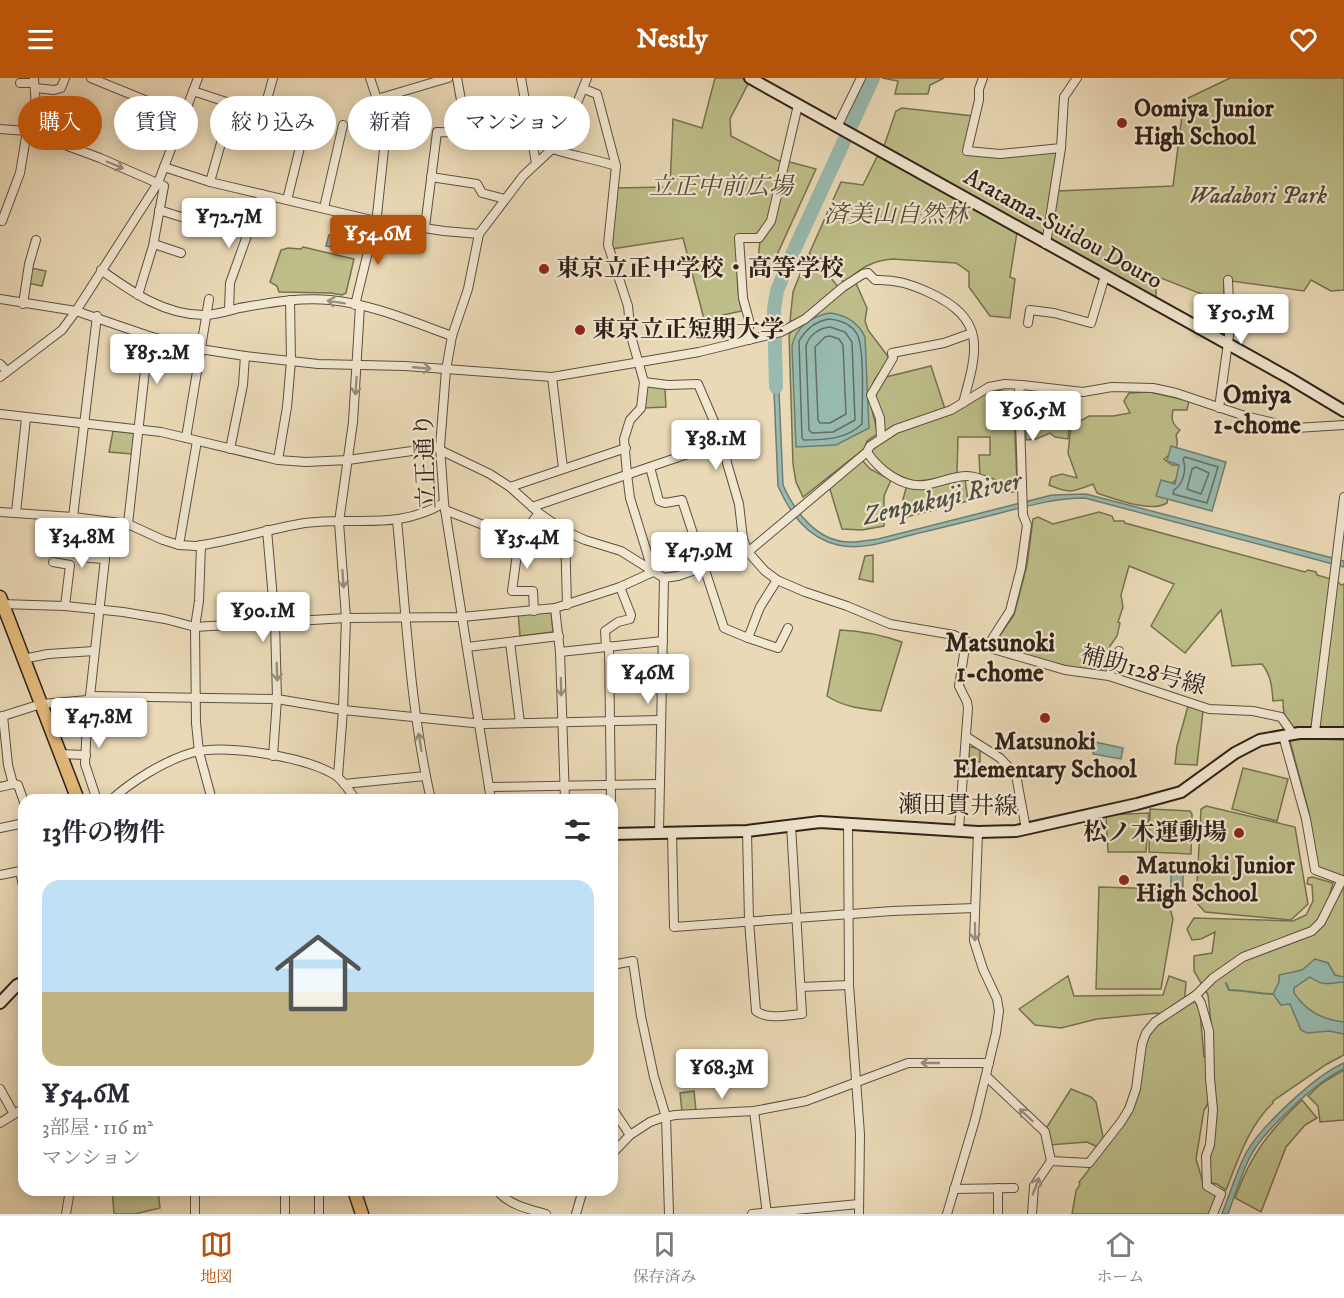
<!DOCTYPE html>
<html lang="ja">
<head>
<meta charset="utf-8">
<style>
	:root { --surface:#fff; --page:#f2f2f3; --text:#2b2b33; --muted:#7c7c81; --line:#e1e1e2; --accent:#b45309 }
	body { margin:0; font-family:"IM FELL DW Pica","Noto Serif JP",serif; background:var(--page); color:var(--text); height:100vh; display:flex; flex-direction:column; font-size:22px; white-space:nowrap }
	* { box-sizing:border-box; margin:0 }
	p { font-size:20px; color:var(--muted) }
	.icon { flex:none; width:33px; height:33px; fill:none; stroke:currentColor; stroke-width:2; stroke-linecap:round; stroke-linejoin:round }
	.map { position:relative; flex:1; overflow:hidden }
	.drawer { position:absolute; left:18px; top:716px; width:600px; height:402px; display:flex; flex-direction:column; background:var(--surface); border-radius:18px; box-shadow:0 3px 15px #0003 }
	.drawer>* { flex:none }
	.guide { position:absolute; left:18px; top:18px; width:600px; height:54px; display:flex; gap:12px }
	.price { position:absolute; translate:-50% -51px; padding:0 14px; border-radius:6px; background:#fff; color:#222; font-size:20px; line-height:39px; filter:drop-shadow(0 2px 3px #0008) }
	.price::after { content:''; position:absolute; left:50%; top:36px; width:18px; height:14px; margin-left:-9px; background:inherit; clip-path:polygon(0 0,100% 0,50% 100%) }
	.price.selected { background:var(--accent); color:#fff }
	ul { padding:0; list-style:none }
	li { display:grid; align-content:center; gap:12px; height:318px; padding:0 24px }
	li span { display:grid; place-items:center; height:186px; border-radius:18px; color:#555 }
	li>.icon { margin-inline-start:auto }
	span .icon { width:108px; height:108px; fill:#fffc; stroke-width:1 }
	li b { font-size:26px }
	h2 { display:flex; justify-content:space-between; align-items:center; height:72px; padding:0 24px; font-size:26px }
	.chip { padding:0 21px; border-radius:27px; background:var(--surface); box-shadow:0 3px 15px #0003; font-size:21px; line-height:54px }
	.chip.selected { background:var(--accent); color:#fff }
	header { display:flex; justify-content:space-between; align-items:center; height:78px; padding:0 24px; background:var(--accent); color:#fff; font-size:27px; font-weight:700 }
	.tabs { display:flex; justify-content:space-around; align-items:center; height:84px; border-top:2px solid var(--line); background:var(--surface); font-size:16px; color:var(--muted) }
	.tabs a { display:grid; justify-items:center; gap:3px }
	.tabs .selected { color:var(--accent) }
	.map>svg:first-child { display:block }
</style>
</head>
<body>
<header><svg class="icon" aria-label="menu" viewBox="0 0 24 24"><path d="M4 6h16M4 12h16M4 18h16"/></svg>Nestly<svg class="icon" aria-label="heart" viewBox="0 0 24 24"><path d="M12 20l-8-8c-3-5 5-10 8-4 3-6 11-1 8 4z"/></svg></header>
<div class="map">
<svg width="1344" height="1136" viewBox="0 0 1344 1136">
	<rect width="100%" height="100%" fill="#ead9b6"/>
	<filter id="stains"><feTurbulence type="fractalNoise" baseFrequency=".00333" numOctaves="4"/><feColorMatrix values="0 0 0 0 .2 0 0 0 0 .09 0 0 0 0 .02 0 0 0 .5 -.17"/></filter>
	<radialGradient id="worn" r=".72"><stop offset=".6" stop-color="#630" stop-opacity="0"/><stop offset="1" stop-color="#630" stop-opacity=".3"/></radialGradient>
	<g fill="#bdbe89" stroke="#767051" stroke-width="1.5">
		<path d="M715 0H742L749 4 730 41 731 58 781 84 768 141 758 157 736 158C740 183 734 209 742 233L704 241 683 160 611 171 615 110 670 109 673 41 702 50Z"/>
		<polygon points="882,0 944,0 930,7 928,16 895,16 898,3"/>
		<polygon points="1230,0 1344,0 1344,212 1331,213 1311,202 1304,213 1224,202 1224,225 1156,198 1156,222 1050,162 1058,113 1173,108 1184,22"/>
		<polygon points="503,30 506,45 469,50 467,35"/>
		<polygon points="902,30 973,38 965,75 1057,73 1044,158 886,70 884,68 896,33"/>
		<path d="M878 77 1017 154 1010 199 1015 201 1010 240 990 238 969 209V194L956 185 892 181C870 183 860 191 844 205L830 185 809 176 841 104 863 107Z"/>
		<polygon points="786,83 816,91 766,201 759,189 759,171 760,163 773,144"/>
		<polygon points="303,169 354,181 346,215 342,217 331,215 279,214 277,208 270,204 281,172 288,170 301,171"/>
		<polygon points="806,181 826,194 839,210 797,243 790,243 793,214"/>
		<polygon points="31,190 46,193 42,208 28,205"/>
		<path d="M855 203 867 230 865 243 868 252 890 281C881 293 867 307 870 323 872 335 876 344 877 356L867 363 865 370 803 419 796 404 793 386 789 256Z"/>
		<polygon points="931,288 945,331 884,355 875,318 886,299"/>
		<polygon points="650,308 665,311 666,329 644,330 647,310"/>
		<path d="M990 312 1013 314 1017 404 1005 407 996 402 980 398 979 377H990V359H958L957 395C914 407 910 407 872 380V371L897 354Z"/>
		<polygon points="1032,313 1048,314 1048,344 1070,344 1068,361 1055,359 1050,355 1036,361 1026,362 1026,319 1031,317"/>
		<path d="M1150 314 1189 323 1187 332H1173C1171 341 1172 346 1180 352L1176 357C1180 370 1174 374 1164 381L1172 387H1179V399L1170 407 1167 425C1151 435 1115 421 1097 415L1093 406C1073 414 1070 416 1049 407L1051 399 1062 396 1077 400 1068 375 1071 348 1089 338H1113L1130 335 1124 323 1129 315Z"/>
		<polygon points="113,353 134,355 132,376 109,374"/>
		<polygon points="862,382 870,391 891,402 884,418 884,448 862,452 842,451 829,408"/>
		<polygon points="965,401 968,423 906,439 903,421 907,407"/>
		<path d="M1099 434 1112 438 1114 443H1124L1125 445 1305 494 1308 492 1316 494 1317 497 1337 503 1341 507 1344 506V650L1319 649 1322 628 1316 614 1311 649 1308 652C1287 652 1283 642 1283 622L1273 623C1272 609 1271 597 1262 586L1232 588 1221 532 1185 575 1151 548 1174 506 1129 488 1121 517 1123 529 1118 544 1120 545 1117 558 1110 568 1106 578 1107 591C1076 596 1029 577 997 567L996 563 1014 537 1027 487 1033 441 1038 439 1053 446Z"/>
		<polygon points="873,477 873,504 859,501 865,478"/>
		<polygon points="551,531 553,554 520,558 518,534"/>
		<path d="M840 552C861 553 882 557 902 564L881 633C863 631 843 629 827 618Z"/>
		<polygon points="1188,628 1203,633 1197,687 1175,686 1177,668"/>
		<polygon points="1292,660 1344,662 1344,800 1317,789 1309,735 1290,663"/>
		<polygon points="969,669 980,670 980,684 969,683"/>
		<polygon points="1243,690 1288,701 1277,743 1232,731"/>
		<polygon points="1206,728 1295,749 1308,826 1291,842 1205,834 1196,824 1201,731"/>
		<polygon points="1150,731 1190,733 1192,736 1191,776 1149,774"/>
		<polygon points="1149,735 1146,774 1108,774 1106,737"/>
		<path d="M1312 799 1333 805 1330 816 1339 818 1344 807V977L1327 986 1273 1023V1025C1249 1047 1238 1082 1226 1112L1217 1106 1211 1105 1209 1079 1214 1016 1204 1032 1196 1081 1205 1111 1216 1116 1210 1136H1072L1076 1113 1080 1106 1079 1104 1088 1093 1093 1082 1125 1045 1145 964 1152 950 1164 941 1158 935 1097 941 1061 950 1035 947 1019 931 1068 898 1074 918 1163 917 1169 898 1186 904 1184 929 1195 923 1200 934 1204 979H1207L1212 954 1208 917 1194 893V878L1212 875 1215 854 1201 861 1192 862 1187 851 1194 840 1293 843 1306 837 1313 823 1312 807 1307 806 1308 800Z"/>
		<polygon points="1099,809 1165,811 1173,841 1161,911 1096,911"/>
		<polygon points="1344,992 1344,1042 1320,1044 1318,1028 1308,1018 1322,1005"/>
		<polygon points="1071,1011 1091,1019 1096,1024 1104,1064 1100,1070 1087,1064 1049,1067 1045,1052"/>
		<polygon points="694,1013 696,1033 682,1034 680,1015"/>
		<path d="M1302 1022 1317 1040 1305 1047 1286 1069 1261 1134 1235 1120C1251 1076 1269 1053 1302 1022Z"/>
		<polygon points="112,1112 158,1112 160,1130 135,1136 114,1136"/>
	</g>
	<g fill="#98baaf" stroke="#6e7d73" stroke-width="1.5">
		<polygon points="329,157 356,163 354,174 326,168"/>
		<path d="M830 235C846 237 858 244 865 259L869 350 836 367 796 369 792 268C796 249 811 238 830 235Z"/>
		<path d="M773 290H778L783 407C795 434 817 464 850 464 859 464 869 462 878 461L1052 417 1086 416 1344 483V489L1085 420C1057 420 1031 427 1004 434 974 442 944 449 915 456 891 462 862 473 838 467 807 460 790 435 778 408Z"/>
		<polygon points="1171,368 1226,384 1212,433 1156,418 1161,402 1175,406 1179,387 1167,383"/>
		<polygon points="1095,664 1123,670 1121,681 1093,676"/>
		<rect x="1171" y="786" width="12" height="28"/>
		<path d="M1315 881 1328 885 1335 897 1344 899V904C1328 905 1324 909 1310 899L1294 910V915C1306 933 1323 942 1344 944V956L1329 953 1307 955 1301 952 1290 926 1281 927 1273 916 1279 904V897L1302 892Z"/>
		<path d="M1344 985V991C1318 1002 1262 1054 1250 1079 1241 1097 1235 1117 1228 1136H1222C1230 1116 1236 1094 1246 1075 1261 1048 1316 997 1344 985Z"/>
	</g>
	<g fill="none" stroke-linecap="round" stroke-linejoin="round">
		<g stroke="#646e64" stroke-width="1.5">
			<path d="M829 241C840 242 851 246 857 256 865 271 862 327 862 346 847 361 825 362 804 362L802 360 799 263C806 251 816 243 829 241Z"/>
			<path d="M830 249 845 254 852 264 855 342 833 354 812 355 809 352 806 268C809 257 819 250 830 249Z"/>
			<polygon points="830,258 839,261 843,267 846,336 830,345 820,345 818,342 815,269 825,259"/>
			<path d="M1185 379 1218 389 1207 425 1173 416 1174 412C1183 407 1187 391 1183 381Z"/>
			<polygon points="1196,389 1209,395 1201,416 1187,411 1192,391"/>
		</g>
		<path stroke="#6e7d73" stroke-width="2" d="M1226 905 1229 912C1244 912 1258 916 1273 916"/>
		<polyline stroke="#98baaf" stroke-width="14" points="776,309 774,231 777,213 789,183 873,0"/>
		<defs>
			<g id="minor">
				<polyline points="34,0 38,58"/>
				<polyline points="91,0 184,38"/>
				<polyline points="521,0 536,85"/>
				<polyline points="983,0 979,11 979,22 967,73 1000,76 1061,70"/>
				<polyline points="20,5 34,5"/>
				<polyline points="35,10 54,12 61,10 65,0"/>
				<polyline points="584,11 597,16 616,88 608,167 628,228 631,258 644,304 641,330 630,342 624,361 627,396 630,420 653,494"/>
				<polyline points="193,13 263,36 306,45 287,122"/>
				<polyline points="377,21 448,0"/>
				<polyline points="263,36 273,0"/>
				<polyline points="837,49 861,0"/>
				<polyline points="0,51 27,53 100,80 164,108 153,168 138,217"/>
				<path d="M552 71C574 78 594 81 616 88"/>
				<polyline points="164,89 210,104 376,143 444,153 479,156"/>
				<polyline points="431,99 477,106 482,115 505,121"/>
				<polyline points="210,104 223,58"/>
				<polyline points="324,130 343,47"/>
				<polyline points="159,132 191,142"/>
				<polyline points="2,143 20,95 27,53"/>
				<polyline points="425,149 437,54 467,55 457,0"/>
				<polyline points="154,166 181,175"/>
				<polyline points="1046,166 1061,70 1064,19 1077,0"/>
				<path d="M101 192C132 214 164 237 204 237 215 237 228 233 239 230 269 225 299 219 330 222 372 226 413 244 452 258"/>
				<path d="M0 221 76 233 152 259 200 271 245 278 318 286 405 288 552 299 699 274 781 254 805 241 843 209 863 196 868 195 875 202C895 201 910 206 928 214 987 241 978 271 963 325"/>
				<polyline points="23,226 29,186 36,162"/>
				<polyline points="355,227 377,137 387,44 377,21 370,0"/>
				<polyline points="229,232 230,205 262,116"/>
				<polyline points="1028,245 1030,232 1054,235 1091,245 1105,198"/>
				<polyline points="749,262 749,242 743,220 739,160 759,160 771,143 798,27"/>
				<polyline points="0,286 7,293"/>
				<polyline points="0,299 62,252 76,233 158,105 198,0"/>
				<polyline points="552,299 563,390"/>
				<polyline points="644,304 668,307 698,306 725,369 727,385 739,426 743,461 748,474 765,493 777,502 805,514 847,528 890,546 954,557 966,563 1065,592 1109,598 1209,631 1253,633 1281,639 1293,656"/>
				<polyline points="1219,330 1230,250 1228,202"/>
				<polyline points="0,336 161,354 278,382 306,384 348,382 440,369"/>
				<polyline points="186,360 209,221"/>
				<polyline points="881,360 880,340 871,317 893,280 892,275 944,265 972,255"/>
				<polyline points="230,371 243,307 245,278"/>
				<polyline points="440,372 490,396 510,409 539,435 565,453 585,462 621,473 664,500 678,498 748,474 867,374 870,368 896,351 951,332 989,309 1005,306 1022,307 1083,314 1112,309 1153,310 1176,315 1245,338 1296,350 1344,347"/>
				<path d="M867 374C879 392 902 410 925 407 939 405 953 398 967 398 980 398 991 406 1003 410 1009 411 1016 409 1022 408"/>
				<polyline points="278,382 287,329 291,283 290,222"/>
				<polyline points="650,389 659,423 665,425 682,422 724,550 748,560 778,570 788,550"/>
				<polyline points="510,409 626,370"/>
				<polyline points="532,429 723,364"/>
				<polyline points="445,432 519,461"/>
				<path d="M0 434 73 439 128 446 163 462 179 467 196 468C232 463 268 451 305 445 356 438 396 453 444 425"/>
				<polyline points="16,435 26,340"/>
				<polyline points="73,439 97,238"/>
				<path d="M397 442C406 535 410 630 431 722"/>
				<polyline points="128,446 145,292 152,259"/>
				<polyline points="267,452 275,544 277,621 273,678"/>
				<polyline points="565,453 567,527"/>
				<polyline points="179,467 197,363"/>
				<polyline points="201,467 199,523 195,549 196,645 199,674 212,722"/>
				<polyline points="89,480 105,481"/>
				<polyline points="53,484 70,487 65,528"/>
				<polyline points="1,526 65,528 123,534 165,541 195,549 346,540 462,539 555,530 620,509 653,494"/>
				<polyline points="555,530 560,574 565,722"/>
				<polyline points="534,533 533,513 512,513 519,461 539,435"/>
				<polyline points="748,560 760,529 777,502"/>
				<polyline points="510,564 520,645"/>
				<polyline points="609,568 611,722"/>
				<polyline points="467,569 559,558"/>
				<polyline points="606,569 605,553 618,544 630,541 631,537 620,509"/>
				<polyline points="987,569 1010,533 1021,490 1027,447 1023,437 1019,312 1022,307"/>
				<polyline points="560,574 663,563"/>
				<polyline points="23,581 48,576 94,573"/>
				<polyline points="1109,598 1119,573"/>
				<polyline points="90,618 109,444"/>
				<polyline points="88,622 85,686 97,722"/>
				<polyline points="0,639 41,626 88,622 90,618 277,621 343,632 483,646 661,642"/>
				<polyline points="1315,654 1344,419"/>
				<polyline points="967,659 1000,680 1016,697 1026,751"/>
				<polyline points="59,676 86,677"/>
				<polyline points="338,698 343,632 346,540 339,444 353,344 360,228"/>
				<polyline points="13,706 18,707 24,724"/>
				<polyline points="344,706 425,698"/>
				<polyline points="0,709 13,706 8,687 3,638"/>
				<polyline points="489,709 660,706"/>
				<path d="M111 722C132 703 164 683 191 675 224 665 305 679 335 697 343 702 350 714 356 722"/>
				<polyline points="491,722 444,425 440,369 446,292 452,258 468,211 479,156 523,98 552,71 572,38 587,0"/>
				<polyline points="848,745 849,907 860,1056 859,1136"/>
				<polyline points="0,750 24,745"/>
				<polyline points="959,751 968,630 967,624 959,608 966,563"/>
				<path d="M747 753 749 843 756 933C768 942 788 937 802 936L791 747"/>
				<polyline points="659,754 664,500"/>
				<polyline points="672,754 674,849 892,833 975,830"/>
				<polyline points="20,793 24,813"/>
				<polyline points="0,797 20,793 24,790"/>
				<polyline points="612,887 633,883 641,938 654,999 666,1039 669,1136"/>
				<polyline points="801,909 849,907"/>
				<polyline points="1196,917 1201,925 1209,953 1210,1000 1213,1032 1210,1067 1206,1078 1207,1108 1221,1116 1213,1136"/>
				<polyline points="986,998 1045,1054 1051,1083 1034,1108 1032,1136"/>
				<polyline points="0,1011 14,1036"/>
				<polyline points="612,1030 630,1057"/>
				<polyline points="754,1033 767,1136"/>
				<polyline points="0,1045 24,1030"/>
				<polyline points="612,1076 630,1057 650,1044 661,1040 675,1037 754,1033 806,1023 908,985 989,985"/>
				<polyline points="1051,1083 1089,1085 1121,1044 1129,1031 1136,1011 1142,966 1146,955 1155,944 1196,917 1213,900 1243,879 1312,853 1321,844 1342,802 1315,792 1306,741 1283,658"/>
				<polyline points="954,1111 1014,1110"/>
				<polyline points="195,1112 195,1136"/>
				<path d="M497 1112C508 1127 529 1131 546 1136"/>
				<polyline points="66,1136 70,1112"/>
				<polyline points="285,1136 285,1112"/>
				<polyline points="319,1136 319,1112"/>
				<polyline points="576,1136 583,1112"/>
				<polyline points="752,1136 859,1126"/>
				<polyline points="947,1136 975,1042 996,955 999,933 997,921 983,891 974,863 978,754"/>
				<polyline points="998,1136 998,1110"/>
			</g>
			<g id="secondary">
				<polyline points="750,0 1289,300 1344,333"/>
				<polyline points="612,756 747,753 820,744 978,754 1016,753 1137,726 1181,714 1235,675 1260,662 1299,655 1344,655"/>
				<polyline points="0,925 17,907 24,904"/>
			</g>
			<g id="primary">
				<polyline points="0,519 78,722"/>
				<polyline points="354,1112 362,1136"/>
			</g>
		</defs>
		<use href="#minor" stroke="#5e4f40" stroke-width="10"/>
		<use href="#secondary" stroke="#302119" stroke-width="14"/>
		<use href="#primary" stroke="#302119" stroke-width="15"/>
		<use href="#minor" stroke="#f1e6d0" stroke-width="8"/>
		<use href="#secondary" stroke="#f1e6d0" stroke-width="10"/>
		<use href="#primary" stroke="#e5bc7b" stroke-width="12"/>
	</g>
	<defs><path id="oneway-shaft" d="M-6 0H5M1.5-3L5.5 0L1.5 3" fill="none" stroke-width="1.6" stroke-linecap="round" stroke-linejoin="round" transform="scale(1.5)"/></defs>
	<g stroke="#9a8d7e">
		<use href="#oneway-shaft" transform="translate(115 87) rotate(23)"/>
		<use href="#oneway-shaft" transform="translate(336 224) rotate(-171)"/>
		<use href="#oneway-shaft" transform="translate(422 290) rotate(5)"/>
		<use href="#oneway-shaft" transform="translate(356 308) rotate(94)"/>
		<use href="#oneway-shaft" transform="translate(343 501) rotate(86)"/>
		<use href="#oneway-shaft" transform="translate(277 594) rotate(88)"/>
		<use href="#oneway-shaft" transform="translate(561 609) rotate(89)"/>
		<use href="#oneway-shaft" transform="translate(420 664) rotate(-99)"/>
		<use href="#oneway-shaft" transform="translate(975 854) rotate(90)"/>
		<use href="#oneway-shaft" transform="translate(930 985) rotate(-180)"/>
		<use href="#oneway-shaft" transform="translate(1026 1037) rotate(-137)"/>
		<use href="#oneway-shaft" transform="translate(1036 1108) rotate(-69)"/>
	</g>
	<g fill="#8f2418" stroke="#f1e6d0" stroke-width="2">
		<circle cx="1122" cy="45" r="6"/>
		<circle cx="544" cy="191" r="6"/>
		<circle cx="580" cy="252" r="6"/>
		<circle cx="1045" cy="640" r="6"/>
		<circle cx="1239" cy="755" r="6"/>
		<circle cx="1124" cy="802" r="6"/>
	</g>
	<g text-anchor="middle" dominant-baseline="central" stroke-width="4.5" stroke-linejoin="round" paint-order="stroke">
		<g font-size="24" font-weight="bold" fill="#302119" stroke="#f1e6d0" text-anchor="start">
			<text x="1134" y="31">Oomiya Junior<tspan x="1134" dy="28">High School</tspan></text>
			<text x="556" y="191">東京立正中学校・高等学校</text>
			<text x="592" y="252">東京立正短期大学</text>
			<text x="1045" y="664" text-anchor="middle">Matsunoki<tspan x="1045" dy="28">Elementary School</tspan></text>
			<text x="1227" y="755" text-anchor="end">松ノ木運動場</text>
			<text x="1136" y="788">Matunoki Junior<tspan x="1136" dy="28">High School</tspan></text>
		</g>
		<g font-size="24" font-style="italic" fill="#534835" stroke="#f1e6d0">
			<text x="721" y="109">立正中前広場</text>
			<text x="1258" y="118">Wadabori Park</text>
			<text x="896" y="137">済美山自然林</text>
		</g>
		<g font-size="24" fill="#302119" stroke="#f1e6d0">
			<text transform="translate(1063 151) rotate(29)">Aratama-Suidou Douro</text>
			<text transform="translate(426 383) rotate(-92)">立正通り</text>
			<text transform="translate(1143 593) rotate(15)">補助128号線</text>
			<text transform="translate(958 728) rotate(1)">瀬田貫井線</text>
		</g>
		<g font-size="26" font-weight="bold" fill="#302119" stroke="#f1e6d0">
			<text x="1257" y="317">Omiya<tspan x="1257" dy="30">1-chome</tspan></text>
			<text x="1000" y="565">Matsunoki<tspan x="1000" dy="30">1-chome</tspan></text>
		</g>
		<g font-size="26" font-style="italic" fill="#4f4f46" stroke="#f1e6d0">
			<text transform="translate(942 421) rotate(-13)">Zenpukuji River</text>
		</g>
	</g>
	<rect width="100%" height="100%" filter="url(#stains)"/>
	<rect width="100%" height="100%" fill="url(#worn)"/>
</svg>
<b class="price" style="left:229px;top:171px">¥72.7M</b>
<b class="price selected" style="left:378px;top:188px">¥54.6M</b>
<b class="price" style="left:1241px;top:267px">¥50.5M</b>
<b class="price" style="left:157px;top:307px">¥85.2M</b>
<b class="price" style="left:1033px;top:364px">¥96.5M</b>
<b class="price" style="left:716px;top:393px">¥38.1M</b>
<b class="price" style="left:82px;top:491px">¥34.8M</b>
<b class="price" style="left:527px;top:492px">¥35.4M</b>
<b class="price" style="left:699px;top:505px">¥47.9M</b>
<b class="price" style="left:263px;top:565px">¥90.1M</b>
<b class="price" style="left:648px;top:627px">¥46M</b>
<b class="price" style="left:99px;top:671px">¥47.8M</b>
<b class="price" style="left:722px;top:1022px">¥68.3M</b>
<div class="guide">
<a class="chip selected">購入</a>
<a class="chip">賃貸</a>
<a class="chip">絞り込み</a>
<a class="chip">新着</a>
<a class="chip">マンション</a>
</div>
<section class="drawer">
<h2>13件の物件<svg class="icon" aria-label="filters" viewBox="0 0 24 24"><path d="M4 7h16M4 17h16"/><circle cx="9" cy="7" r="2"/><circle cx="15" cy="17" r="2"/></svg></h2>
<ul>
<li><span style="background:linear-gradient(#bfe0f5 60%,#c2b280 0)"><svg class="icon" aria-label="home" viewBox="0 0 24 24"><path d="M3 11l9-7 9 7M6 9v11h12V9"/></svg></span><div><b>¥54.6M</b><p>3部屋 · 116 m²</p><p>マンション</p></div></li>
</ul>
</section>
</div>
<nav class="tabs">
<a class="selected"><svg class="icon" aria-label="map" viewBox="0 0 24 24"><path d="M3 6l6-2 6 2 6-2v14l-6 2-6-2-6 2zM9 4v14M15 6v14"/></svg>地図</a>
<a><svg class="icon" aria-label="saved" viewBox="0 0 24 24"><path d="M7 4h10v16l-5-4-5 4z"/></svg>保存済み</a>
<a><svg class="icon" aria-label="home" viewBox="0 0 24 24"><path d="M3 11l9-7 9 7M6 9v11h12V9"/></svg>ホーム</a>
</nav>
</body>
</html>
